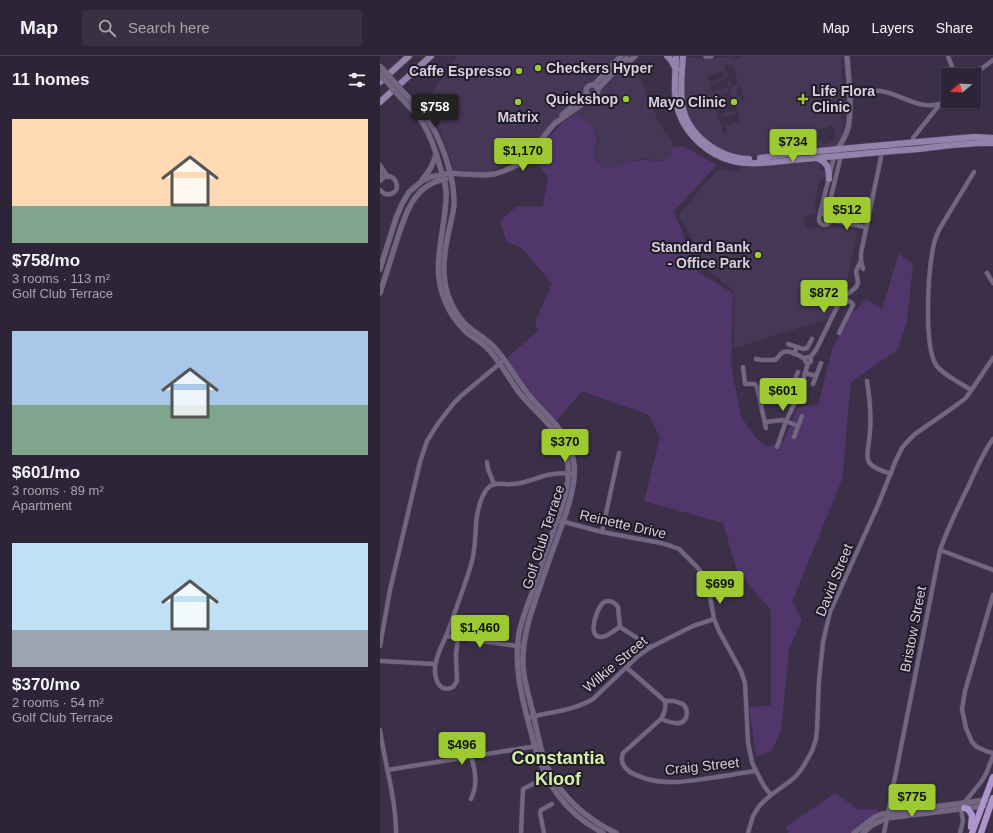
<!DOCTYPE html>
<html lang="en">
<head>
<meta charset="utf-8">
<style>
	:root { --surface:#2d2437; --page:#393042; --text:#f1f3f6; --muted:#a7a4ad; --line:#484152; --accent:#9dca31 }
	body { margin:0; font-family:Helvetica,sans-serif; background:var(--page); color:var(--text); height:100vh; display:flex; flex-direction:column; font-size:15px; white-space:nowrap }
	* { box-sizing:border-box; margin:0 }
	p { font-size:13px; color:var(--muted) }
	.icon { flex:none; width:22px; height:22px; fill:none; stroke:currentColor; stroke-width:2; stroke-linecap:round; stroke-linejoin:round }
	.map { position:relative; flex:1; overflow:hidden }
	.details { display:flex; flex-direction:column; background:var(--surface); width:380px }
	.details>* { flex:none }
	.needle { width:26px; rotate:252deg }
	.tools { position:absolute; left:561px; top:12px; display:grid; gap:8px }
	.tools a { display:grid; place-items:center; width:40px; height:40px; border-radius:0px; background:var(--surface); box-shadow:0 1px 3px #0004,0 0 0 1px var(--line); font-size:20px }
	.price { position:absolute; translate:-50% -34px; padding:0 9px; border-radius:4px; background:var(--accent); color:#111; font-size:13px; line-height:26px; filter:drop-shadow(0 1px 2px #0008) }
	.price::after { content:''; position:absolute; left:50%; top:24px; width:12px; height:9px; margin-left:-6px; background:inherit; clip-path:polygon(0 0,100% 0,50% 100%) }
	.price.active { background:#222; color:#fff }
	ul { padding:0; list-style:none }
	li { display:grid; align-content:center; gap:8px; height:212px; padding:0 12px }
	li span { display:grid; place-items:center; height:124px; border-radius:0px; color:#555 }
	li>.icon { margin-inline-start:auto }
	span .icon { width:72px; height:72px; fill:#fffc; stroke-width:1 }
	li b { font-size:17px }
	h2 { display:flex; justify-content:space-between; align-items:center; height:48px; padding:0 12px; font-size:17px }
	header { display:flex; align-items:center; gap:24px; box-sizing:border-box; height:56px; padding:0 20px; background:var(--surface); border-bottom:1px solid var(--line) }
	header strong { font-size:19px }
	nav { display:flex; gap:22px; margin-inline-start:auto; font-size:14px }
	.search { width:280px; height:36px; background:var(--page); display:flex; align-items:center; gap:10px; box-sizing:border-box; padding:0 14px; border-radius:0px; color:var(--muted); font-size:15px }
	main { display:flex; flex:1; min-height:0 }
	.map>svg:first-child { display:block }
</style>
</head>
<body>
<header>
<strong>Map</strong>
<div class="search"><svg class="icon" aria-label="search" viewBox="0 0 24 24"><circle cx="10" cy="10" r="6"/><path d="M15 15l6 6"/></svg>Search here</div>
<nav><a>Map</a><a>Layers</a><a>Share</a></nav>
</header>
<main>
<section class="details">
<h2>11 homes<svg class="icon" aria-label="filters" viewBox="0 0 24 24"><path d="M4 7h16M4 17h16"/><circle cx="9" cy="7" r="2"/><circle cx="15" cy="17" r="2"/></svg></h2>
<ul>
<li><span style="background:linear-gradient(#ffd9b3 70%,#7fa58c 0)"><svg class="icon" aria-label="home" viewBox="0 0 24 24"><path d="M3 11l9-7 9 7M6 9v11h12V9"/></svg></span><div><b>$758/mo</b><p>3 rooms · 113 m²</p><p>Golf Club Terrace</p></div></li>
<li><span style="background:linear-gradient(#a9c7e8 60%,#7fa58c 0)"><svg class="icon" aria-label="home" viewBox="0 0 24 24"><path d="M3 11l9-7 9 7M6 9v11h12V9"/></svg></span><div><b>$601/mo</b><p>3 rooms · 89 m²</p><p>Apartment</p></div></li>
<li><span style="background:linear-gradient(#bfe0f5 70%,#9aa5b1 0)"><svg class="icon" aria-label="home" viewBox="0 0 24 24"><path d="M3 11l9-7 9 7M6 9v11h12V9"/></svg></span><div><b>$370/mo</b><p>2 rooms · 54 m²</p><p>Golf Club Terrace</p></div></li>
</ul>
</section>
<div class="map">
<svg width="613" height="777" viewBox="0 0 613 777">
	<rect width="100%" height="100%" fill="#3c3049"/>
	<g fill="#463756" fill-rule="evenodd">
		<polygon points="77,0 261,0 255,6 255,10 279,67 284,75 290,82 293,90 291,99 283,105 262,103 247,106 237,111 223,112 217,104 216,94 218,85 214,72 189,56 182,64 128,107 103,118 74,114 60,75 50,57 55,32"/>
		<path d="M353 0 355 3 361 1V0H461L463 35 462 37V42L465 43 466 55 464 59 460 60 461 64H463L464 66 461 79 456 90 383 100 366 101 345 95 328 86 315 71 306 54 303 33 305 1 329 3ZM349 9 350 11 353 10 358 28 351 30 349 24 347 25 353 46H355L360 65 345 70 347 77 344 78 332 42 335 41 342 62 356 58 355 54 341 58 339 51 352 47 351 42 338 46 336 40 349 36 347 31 332 36 329 29 345 24 344 22 329 26 327 20 343 15 345 21H347L348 20 344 10ZM360 30 365 46 363 47 360 40 358 41 356 38 357 36 356 31ZM452 69 456 81 454 82 455 85 442 89 440 83 438 84 437 81 439 80 437 74Z"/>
		<polygon points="439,106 439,113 445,115 446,121 441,123 439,127 434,147 436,155 435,158 423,162 427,174 437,171 440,173 444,174 455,170 477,175 467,225 448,263 354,292 354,235 318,207 314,189 309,177 298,160 324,128 341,112 357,116 363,111 392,108"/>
	</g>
	<g fill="#51366c">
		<path d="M195 58 214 72 217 85 215 94 217 105 223 112 237 111 247 106 262 104 283 105 291 99 293 90 305 91 337 109 294 155 318 216 353 237 351 308 361 361 377 383 387 391 404 385 417 352 427 350 438 349 453 291 470 260 486 243 502 253 519 198 533 208 527 265 517 294 471 326 467 365 463 421 412 546 422 564 409 593 401 675 392 694 383 699 376 700 369 651 391 649V554L357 515 343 467 264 445 280 381 269 359 202 335 176 365C162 350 132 320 128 301L158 275 155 266 172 228 142 192 127 186 120 165 136 151 163 150 168 121 153 103C165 87 177 68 195 58Z"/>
		<polygon points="455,737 479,754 495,753 502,758 474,777 408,777 406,771"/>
	</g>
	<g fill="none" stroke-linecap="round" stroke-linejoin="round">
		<defs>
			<g id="minor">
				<polyline points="568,0 575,19"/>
				<polyline points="593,19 613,4"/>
				<path d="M470 38C480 36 491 33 501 35 521 38 539 54 559 48"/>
				<polyline points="533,82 568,38"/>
				<polyline points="0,109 8,121"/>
				<polyline points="0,113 2,123"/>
				<path d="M0 125C14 108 27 141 5 138L0 134"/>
				<circle cx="445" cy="163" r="6"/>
				<polyline points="447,157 461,100"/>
				<polyline points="440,158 454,101"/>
				<polyline points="451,164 486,171"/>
				<polyline points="483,213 481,205 481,197 501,101"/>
				<polyline points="607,217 613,227"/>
				<polyline points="459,277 473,249 472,247 463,241"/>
				<polyline points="408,288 417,291"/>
				<polyline points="414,298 417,291 423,293 427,292 432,283"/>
				<circle cx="428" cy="304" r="3"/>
				<polyline points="430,302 437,292 460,245 463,241 473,234 477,230 478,226 476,215 481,205"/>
				<path d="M376 303 381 304H395C398 302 399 299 402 297 408 292 420 300 425 303"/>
				<polyline points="363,311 365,328 375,328 377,331 386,372"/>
				<polyline points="425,317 436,320"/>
				<path d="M487 325C490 344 492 365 489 384 489 392 485 399 489 406 493 413 504 415 511 418"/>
				<polyline points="433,328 441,307"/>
				<path d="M591 334C581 327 563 319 556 309 544 290 548 221 552 198 553 189 556 180 560 172L594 116"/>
				<polyline points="407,337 414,325 418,316"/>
				<polyline points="385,366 403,364 418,370"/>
				<polyline points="414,381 422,360"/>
				<polyline points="397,391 406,365 422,332 422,328 428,307"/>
				<polyline points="107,406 108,413 114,428"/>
				<polyline points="177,464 222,476 281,487 291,490 299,493 317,511 322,517 329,535 334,563 339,575 361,615 365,627 368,686 372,706 376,715 384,730 391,739"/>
				<polyline points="222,476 239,397"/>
				<polyline points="560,494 613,514"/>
				<polyline points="613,539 585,635 582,653 586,672 592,686 597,691 606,695 613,697"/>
				<path d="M240 571C234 574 227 582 220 581 207 580 217 553 222 548 227 542 235 546 238 551L240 571 271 591"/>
				<polyline points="66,580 144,591"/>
				<path d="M78 582 76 598 77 625 73 631C57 639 53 618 56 606 58 596 63 587 67 578 75 555 84 532 91 509 95 497 95 483 96 470 96 462 98 454 100 447 102 441 104 435 109 431 115 425 125 429 132 428 144 428 155 422 167 419 176 417 185 417 194 418"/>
				<polyline points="0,590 10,534 40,406 47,385 59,366 74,347 82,339 124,304"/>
				<polyline points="0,605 55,608"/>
				<path d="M247 612 285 645C286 652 285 656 281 663L243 697C240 705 243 711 250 716 255 719 261 721 267 723 289 729 308 725 330 722 345 720 361 717 376 715"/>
				<path d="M147 662C169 656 193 655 213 643L258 600 271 591 313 570 334 563"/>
				<path d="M281 663C286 665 294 668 300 667 309 664 308 653 303 648L294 645H285"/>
				<path d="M0 674C5 709 16 742 16 777"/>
				<polyline points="7,714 157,690"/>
				<path d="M91 743C98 729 96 715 91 701"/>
				<polyline points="584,747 601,726 606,718 613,700"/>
				<polyline points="141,777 143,733 155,727"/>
				<polyline points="164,777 160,757 161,754 172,748"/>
				<polyline points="368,777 373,760 380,749 391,739 409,726 416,720 423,711 432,695 436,683 437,673 439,624 443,586 450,556 498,449 516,404 522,392 527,386 535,378 571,353 586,342 613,302"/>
				<path d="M504 777 560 494C568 472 578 451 589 429 596 413 603 397 613 383"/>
				<polyline points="580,777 583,765 581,753"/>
			</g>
			<g id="tertiary">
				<polyline points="326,0 331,0"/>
				<polyline points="246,3 251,4 255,0"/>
				<circle cx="212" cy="35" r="6"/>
				<polyline points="214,29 241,0"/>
				<polyline points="218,33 246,3"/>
				<path d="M26 39C32 45 39 51 44 58 61 81 75 121 74 149 73 159 70 169 68 179 63 202 61 225 71 247 76 257 83 267 91 273 99 279 106 283 113 290 126 303 134 320 145 334 165 361 189 372 194 408 197 434 181 471 172 496 164 519 156 541 149 564 145 579 142 594 143 610 144 627 150 644 154 661 157 676 160 693 166 708 179 739 206 763 236 777"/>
				<path d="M21 42C27 48 32 54 38 60 50 76 56 95 61 114 64 123 67 132 66 142 65 177 50 211 65 245 69 256 77 267 86 276 93 282 102 286 109 294 120 306 128 321 138 335 157 360 185 375 188 409 190 430 182 451 175 470 167 492 159 515 152 537 147 550 142 563 139 577 133 612 143 646 152 680 162 723 183 756 223 777"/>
				<polyline points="182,59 195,48 207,37"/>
				<path d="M454 101C458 91 465 83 468 72 470 64 470 56 470 47 470 32 468 16 467 0"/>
				<path d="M42 124C49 116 54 107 56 98"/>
				<polyline points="0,213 16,162 22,148 29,136 42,125 50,121 70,117 82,118 104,119 115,118 124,115 133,111 139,108 147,101 174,68 212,41"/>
				<path d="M0 237C5 222 10 206 15 190 24 162 32 128 66 123"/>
				<polyline points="474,777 495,761 502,758 598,745 606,744"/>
				<polyline points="483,777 492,769 507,762 604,750"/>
			</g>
			<g id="secondary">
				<polyline points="287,0 291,4 296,13"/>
				<path d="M296 0C296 18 292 39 299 57 307 80 330 100 353 105 373 110 402 105 423 103 461 100 499 96 538 93 563 90 588 86 613 87"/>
				<path d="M303 0C302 15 300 31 302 47 306 78 338 102 369 103"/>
				<polyline points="0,26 29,0"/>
				<polyline points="0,46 51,0"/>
				<polyline points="380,102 409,98 460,93 582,82 595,81 613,82"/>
				<path d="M437 102C448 107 449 112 449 123"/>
			</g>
			<g id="primary">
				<polyline points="584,752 588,753 592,759 591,771"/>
				<polyline points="592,777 613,721"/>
				<polyline points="601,777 613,742"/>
			</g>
		</defs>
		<use href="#minor" stroke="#584d64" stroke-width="5"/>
		<use href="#tertiary" stroke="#584d64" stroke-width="6"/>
		<use href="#secondary" stroke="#584d64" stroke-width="7"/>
		<use href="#primary" stroke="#584d64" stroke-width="7"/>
		<use href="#minor" stroke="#736682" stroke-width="4"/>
		<use href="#tertiary" stroke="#736682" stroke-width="5"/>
		<use href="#secondary" stroke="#9481ac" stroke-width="6"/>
		<use href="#primary" stroke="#ae95cc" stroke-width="6"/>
		<defs>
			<g id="tertiary-bridge">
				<polyline points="0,10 26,39"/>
				<polyline points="0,18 21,42"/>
			</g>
		</defs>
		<use href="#tertiary-bridge" stroke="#584d64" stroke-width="6" stroke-linecap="butt"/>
		<use href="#tertiary-bridge" stroke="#736682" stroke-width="5"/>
	</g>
	<g fill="#9dca31" stroke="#201b26" stroke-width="1.5">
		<circle cx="158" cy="12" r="4"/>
		<circle cx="139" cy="15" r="4"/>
		<circle cx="246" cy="43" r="4"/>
		<path d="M421 37h4v4h4v4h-4v4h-4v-4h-4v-4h4z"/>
		<circle cx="138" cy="46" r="4"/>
		<circle cx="354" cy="46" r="4"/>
		<circle cx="378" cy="199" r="4"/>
	</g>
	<g text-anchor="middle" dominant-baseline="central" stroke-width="4" stroke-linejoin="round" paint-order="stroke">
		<g font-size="14" font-weight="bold" fill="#d5cfde" stroke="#201b26" text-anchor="end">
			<text x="166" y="12" text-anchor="start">Checkers Hyper</text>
			<text x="131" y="15">Caffe Espresso</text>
			<text x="432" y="35" text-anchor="start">Life Flora<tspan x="432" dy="16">Clinic</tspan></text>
			<text x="238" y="43">Quickshop</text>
			<text x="346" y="46">Mayo Clinic</text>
			<text x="138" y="61" text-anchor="middle">Matrix</text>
			<text x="370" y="191">Standard Bank<tspan x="370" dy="16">- Office Park</tspan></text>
		</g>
		<g font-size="14" fill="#d5cfde" stroke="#201b26">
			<text transform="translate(243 468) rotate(13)">Reinette Drive</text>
			<text transform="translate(163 481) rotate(-72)">Golf Club Terrace</text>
			<text transform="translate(454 524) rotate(-68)">David Street</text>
			<text transform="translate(533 573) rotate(-79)">Bristow Street</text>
			<text transform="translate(235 608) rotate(-40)">Wilkie Street</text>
			<text transform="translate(322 710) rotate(-6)">Craig Street</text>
		</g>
		<g font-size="18" font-weight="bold" fill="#d4f0a6" stroke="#201b26">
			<text x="178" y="702">Constantia<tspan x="178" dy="21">Kloof</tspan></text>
		</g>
	</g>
</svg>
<div class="tools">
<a><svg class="needle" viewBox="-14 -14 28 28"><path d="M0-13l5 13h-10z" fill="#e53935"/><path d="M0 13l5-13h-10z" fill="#a7a4ad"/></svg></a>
</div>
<b class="price active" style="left:55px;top:72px">$758</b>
<b class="price" style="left:413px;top:107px">$734</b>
<b class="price" style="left:143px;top:116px">$1,170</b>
<b class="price" style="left:467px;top:175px">$512</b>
<b class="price" style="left:444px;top:258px">$872</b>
<b class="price" style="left:403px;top:356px">$601</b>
<b class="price" style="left:185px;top:407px">$370</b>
<b class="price" style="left:340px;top:549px">$699</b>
<b class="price" style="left:100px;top:593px">$1,460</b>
<b class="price" style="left:82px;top:710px">$496</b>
<b class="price" style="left:532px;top:762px">$775</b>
</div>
</main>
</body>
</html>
